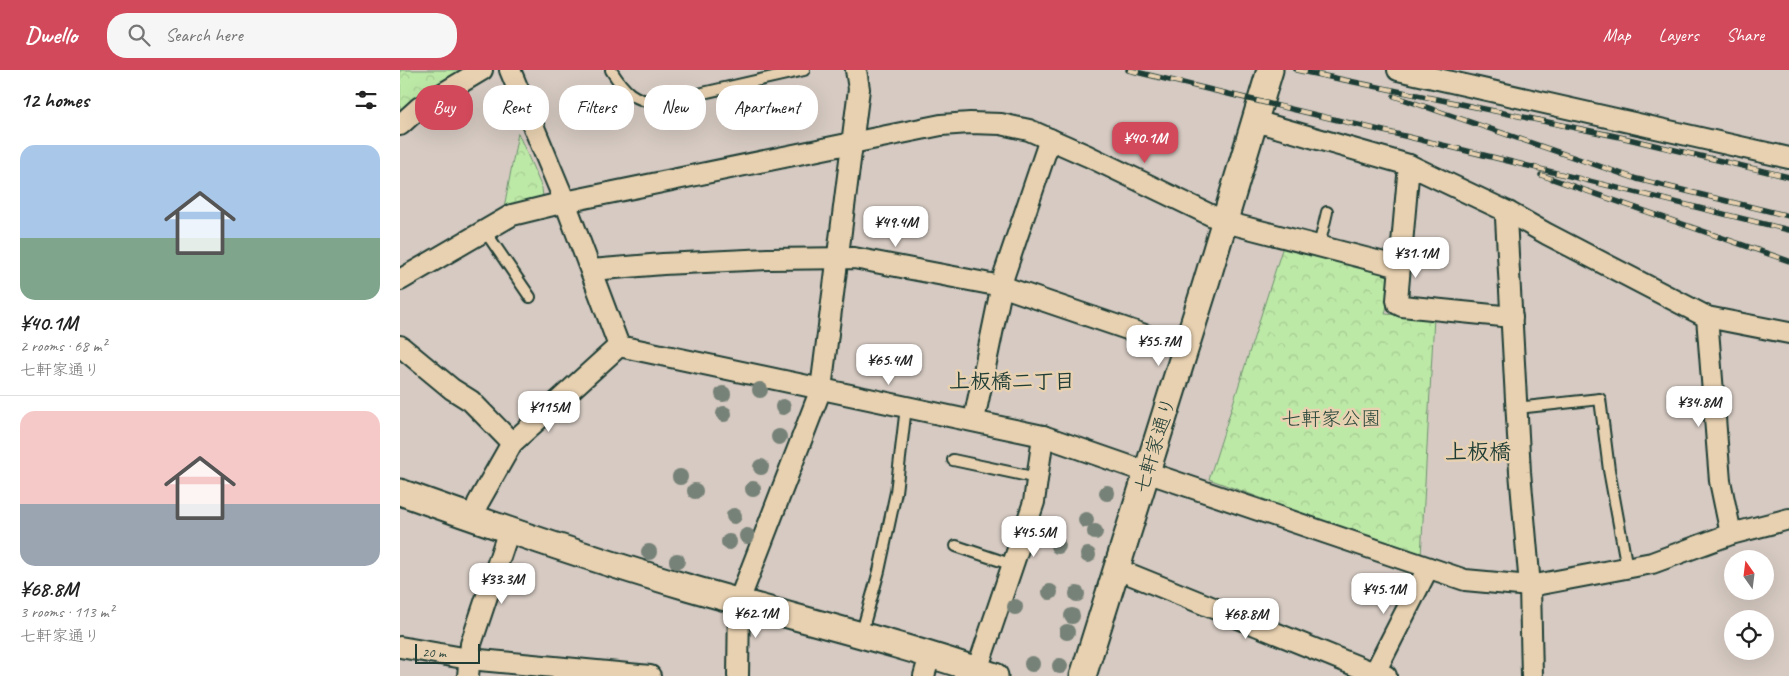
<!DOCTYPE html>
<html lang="en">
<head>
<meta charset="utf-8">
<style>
	:root { --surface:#fff; --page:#f6f6f6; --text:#222; --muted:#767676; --line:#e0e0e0; --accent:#d1495b }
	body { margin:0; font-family:Caveat,"Klee One",sans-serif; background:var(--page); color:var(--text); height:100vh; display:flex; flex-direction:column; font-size:19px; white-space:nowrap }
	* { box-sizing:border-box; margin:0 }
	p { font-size:16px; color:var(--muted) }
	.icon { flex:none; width:28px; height:28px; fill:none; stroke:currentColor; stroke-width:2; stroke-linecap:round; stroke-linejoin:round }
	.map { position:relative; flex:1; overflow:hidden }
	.details { display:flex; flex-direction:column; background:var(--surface); width:400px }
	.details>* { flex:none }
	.hud { position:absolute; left:15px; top:15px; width:475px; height:45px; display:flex; gap:10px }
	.needle { width:32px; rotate:346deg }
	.tools { position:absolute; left:1324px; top:480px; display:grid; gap:10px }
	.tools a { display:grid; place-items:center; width:50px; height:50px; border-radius:50%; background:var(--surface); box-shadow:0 5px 20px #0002; font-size:25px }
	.scale { position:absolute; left:15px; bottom:12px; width:65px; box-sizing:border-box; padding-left:5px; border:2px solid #1f3d34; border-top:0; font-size:14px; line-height:18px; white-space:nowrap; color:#1f3d34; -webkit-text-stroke:4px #e8d1b1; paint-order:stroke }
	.price { position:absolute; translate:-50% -42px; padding:0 11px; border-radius:10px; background:#fff; color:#222; font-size:16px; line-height:32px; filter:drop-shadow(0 1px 2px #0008) }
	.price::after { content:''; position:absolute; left:50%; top:30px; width:15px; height:11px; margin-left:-8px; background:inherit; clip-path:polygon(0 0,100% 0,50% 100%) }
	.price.current { background:var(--accent); color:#fff }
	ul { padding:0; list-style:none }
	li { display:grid; align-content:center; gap:10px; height:265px; padding:0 20px }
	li+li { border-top:1px solid var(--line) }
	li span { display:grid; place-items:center; height:155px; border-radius:15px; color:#555 }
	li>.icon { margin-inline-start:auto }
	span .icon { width:90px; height:90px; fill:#fffc; stroke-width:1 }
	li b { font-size:21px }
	h2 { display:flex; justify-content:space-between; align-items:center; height:60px; padding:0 20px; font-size:21px }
	.tag { padding:0 18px; border-radius:20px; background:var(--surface); box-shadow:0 5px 20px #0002; font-size:18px; line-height:45px }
	.tag.current { background:var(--accent); color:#fff }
	header { display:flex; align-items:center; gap:30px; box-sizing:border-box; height:70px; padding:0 25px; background:var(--accent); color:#fff }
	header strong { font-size:24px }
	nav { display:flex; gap:28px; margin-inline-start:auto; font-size:18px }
	.search { width:350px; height:45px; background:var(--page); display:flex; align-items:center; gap:12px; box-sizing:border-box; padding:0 18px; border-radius:20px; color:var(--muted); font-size:19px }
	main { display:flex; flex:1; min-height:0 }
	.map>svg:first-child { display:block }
</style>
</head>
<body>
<header>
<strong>Dwello</strong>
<div class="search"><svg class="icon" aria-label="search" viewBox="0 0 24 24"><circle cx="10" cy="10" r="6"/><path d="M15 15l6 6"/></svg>Search here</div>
<nav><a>Map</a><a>Layers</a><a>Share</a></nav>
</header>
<main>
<section class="details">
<h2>12 homes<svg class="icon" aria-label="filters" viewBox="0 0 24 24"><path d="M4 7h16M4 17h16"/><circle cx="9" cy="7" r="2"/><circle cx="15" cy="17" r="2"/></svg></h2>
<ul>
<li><span style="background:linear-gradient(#a9c7e8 60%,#7fa58c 0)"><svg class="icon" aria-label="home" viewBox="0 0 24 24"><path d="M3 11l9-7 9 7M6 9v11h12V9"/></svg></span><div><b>¥40.1M</b><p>2 rooms · 68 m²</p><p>七軒家通り</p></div></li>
<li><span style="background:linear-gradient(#f6c9c9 60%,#9aa5b1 0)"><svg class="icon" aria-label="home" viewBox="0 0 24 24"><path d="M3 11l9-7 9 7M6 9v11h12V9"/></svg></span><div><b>¥68.8M</b><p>3 rooms · 113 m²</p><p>七軒家通り</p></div></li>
</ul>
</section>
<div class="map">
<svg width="1389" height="606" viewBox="0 0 1389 606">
	<defs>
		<pattern id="park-crowns" width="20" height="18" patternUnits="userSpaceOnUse" patternTransform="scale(1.25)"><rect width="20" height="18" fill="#bde9a7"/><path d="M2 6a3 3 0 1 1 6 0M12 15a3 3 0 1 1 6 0" fill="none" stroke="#a2c990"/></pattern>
	</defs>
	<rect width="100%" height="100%" fill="#d6cac2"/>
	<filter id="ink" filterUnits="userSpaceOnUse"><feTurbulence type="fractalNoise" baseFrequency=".02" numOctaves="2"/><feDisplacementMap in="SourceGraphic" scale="10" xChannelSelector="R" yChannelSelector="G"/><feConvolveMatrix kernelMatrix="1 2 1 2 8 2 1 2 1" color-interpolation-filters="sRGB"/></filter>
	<g filter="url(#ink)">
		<g fill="url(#park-crowns)" stroke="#6e936e">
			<polygon points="0,0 64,0 0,47"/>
			<polygon points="118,63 142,118 143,127 104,138"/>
			<polygon points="884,173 995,200 985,244 1034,247 1021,487 809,409"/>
		</g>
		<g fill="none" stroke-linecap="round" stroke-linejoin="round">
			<defs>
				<g id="service">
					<path d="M211 0C224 21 233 31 259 33L404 0"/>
					<polyline points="85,161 130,227"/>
					<polyline points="919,176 927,142"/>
					<polyline points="1117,338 1200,329 1209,400 1227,498"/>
					<polyline points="553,390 637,408"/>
					<polyline points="556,476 613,495"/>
					<polyline points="461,565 479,501 496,422 506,337"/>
				</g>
				<g id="minor">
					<polyline points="110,0 165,132 219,276"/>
					<polyline points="998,0 1389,88"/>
					<polyline points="855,51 1009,95 1108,142 1147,164 1307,247 1389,263"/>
					<polyline points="0,55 20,37 82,0"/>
					<polyline points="1009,95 997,230 998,234 1002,236 1112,247"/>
					<polyline points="1108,142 1106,148 1120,402 1130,516 1132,606"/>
					<polyline points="191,200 263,194 368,189 454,188 601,216 786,279"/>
					<polyline points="0,210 112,145 165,132 452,73 541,55 570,53 601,54 629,60 688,86 825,152 1000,197"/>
					<polyline points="1307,247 1320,411 1331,464"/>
					<polyline points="0,276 52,319 71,331 112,373"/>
					<polyline points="219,276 643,366 761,407 1065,510 1130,516 1252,493 1331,464 1389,449"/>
					<polyline points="574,350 604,205 650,69"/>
					<polyline points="73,447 78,433 112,373 219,276"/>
					<polyline points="717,499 974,603 986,606"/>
					<polyline points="0,577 69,589 250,606"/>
					<polyline points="577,600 634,432 643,366"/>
					<polyline points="68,606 71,574 109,460"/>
					<polyline points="338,606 339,531 421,319 459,19 456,0"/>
					<polyline points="524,606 530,585"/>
					<polyline points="973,606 1028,498"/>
				</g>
				<g id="tertiary">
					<path d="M0 422C95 456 190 489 287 517 390 547 494 571 595 606"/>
					<polyline points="683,606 806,213 870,0"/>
				</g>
			</defs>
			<use href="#service" stroke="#1f3d34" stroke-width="14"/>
			<use href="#minor" stroke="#1f3d34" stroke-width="24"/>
			<use href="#tertiary" stroke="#1f3d34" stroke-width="29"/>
			<use href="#service" stroke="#e8d1b1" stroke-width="10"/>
			<use href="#minor" stroke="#e8d1b1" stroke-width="20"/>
			<use href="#tertiary" stroke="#e8d1b1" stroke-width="25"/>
			<defs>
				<g id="rail">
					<polyline points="728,0 1059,79 1389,160"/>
					<polyline points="896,0 1220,67 1389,107"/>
					<polyline points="994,26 1237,109 1389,146"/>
					<polyline points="1141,105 1389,191"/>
				</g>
			</defs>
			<use href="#rail" stroke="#1f3d34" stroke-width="5.5"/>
			<use href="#rail" stroke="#e8d1b1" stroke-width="4" stroke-dasharray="11" stroke-linecap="butt"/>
		</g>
		<g fill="#768177">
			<circle cx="360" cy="320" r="8"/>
			<circle cx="323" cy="324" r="8"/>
			<circle cx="383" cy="337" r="8"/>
			<circle cx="324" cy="344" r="8"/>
			<circle cx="379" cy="367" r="8"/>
			<circle cx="361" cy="397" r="8"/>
			<circle cx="280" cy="407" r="8"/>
			<circle cx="353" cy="419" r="8"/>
			<circle cx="295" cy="421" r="8"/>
			<circle cx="707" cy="423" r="8"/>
			<circle cx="334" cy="446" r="8"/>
			<circle cx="686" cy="450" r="8"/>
			<circle cx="640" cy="461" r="8"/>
			<circle cx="695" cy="462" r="8"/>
			<circle cx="347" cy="466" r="8"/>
			<circle cx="329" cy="472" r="8"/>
			<circle cx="658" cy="476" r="8"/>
			<circle cx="249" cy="482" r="8"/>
			<circle cx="688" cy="485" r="8"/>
			<circle cx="277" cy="491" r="8"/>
			<circle cx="650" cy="522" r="8"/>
			<circle cx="677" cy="524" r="8"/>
			<circle cx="615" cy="537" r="8"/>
			<circle cx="672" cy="546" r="8"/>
			<circle cx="667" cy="562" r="8"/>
			<circle cx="632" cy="594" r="8"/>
			<circle cx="660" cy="596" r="8"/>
		</g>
	</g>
	<g text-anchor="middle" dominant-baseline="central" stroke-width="5" stroke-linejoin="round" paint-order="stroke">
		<g font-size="20" fill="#27463a" stroke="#e8d1b1">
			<text x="931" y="348">七軒家公園</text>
		</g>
		<g font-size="20" fill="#1f3d34" stroke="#e8d1b1">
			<text transform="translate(755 375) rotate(-73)">七軒家通り</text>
		</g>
		<g font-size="21" font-weight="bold" fill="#1f3d34" stroke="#e8d1b1">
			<text x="612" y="311">上板橋二丁目</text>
		</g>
		<g font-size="22" font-weight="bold" fill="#1f3d34" stroke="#e8d1b1">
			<text x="1078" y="382">上板橋</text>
		</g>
	</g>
</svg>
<div class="tools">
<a><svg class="needle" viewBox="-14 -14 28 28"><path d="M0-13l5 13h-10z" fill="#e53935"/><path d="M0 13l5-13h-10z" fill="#767676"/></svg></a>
<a><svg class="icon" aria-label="locate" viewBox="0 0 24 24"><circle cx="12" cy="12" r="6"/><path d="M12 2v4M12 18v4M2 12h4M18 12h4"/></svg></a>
</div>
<div class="scale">20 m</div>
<b class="price current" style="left:745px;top:94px">¥40.1M</b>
<b class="price" style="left:496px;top:178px">¥49.4M</b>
<b class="price" style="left:1016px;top:209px">¥31.1M</b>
<b class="price" style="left:759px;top:297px">¥55.7M</b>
<b class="price" style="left:489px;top:316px">¥65.4M</b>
<b class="price" style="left:1299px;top:358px">¥34.8M</b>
<b class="price" style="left:149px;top:363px">¥115M</b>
<b class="price" style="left:634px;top:488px">¥45.5M</b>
<b class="price" style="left:102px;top:535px">¥33.3M</b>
<b class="price" style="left:984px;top:545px">¥45.1M</b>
<b class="price" style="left:356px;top:569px">¥62.1M</b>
<b class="price" style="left:846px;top:570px">¥68.8M</b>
<div class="hud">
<a class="tag current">Buy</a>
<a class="tag">Rent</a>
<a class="tag">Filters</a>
<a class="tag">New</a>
<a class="tag">Apartment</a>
</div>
</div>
</main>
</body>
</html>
